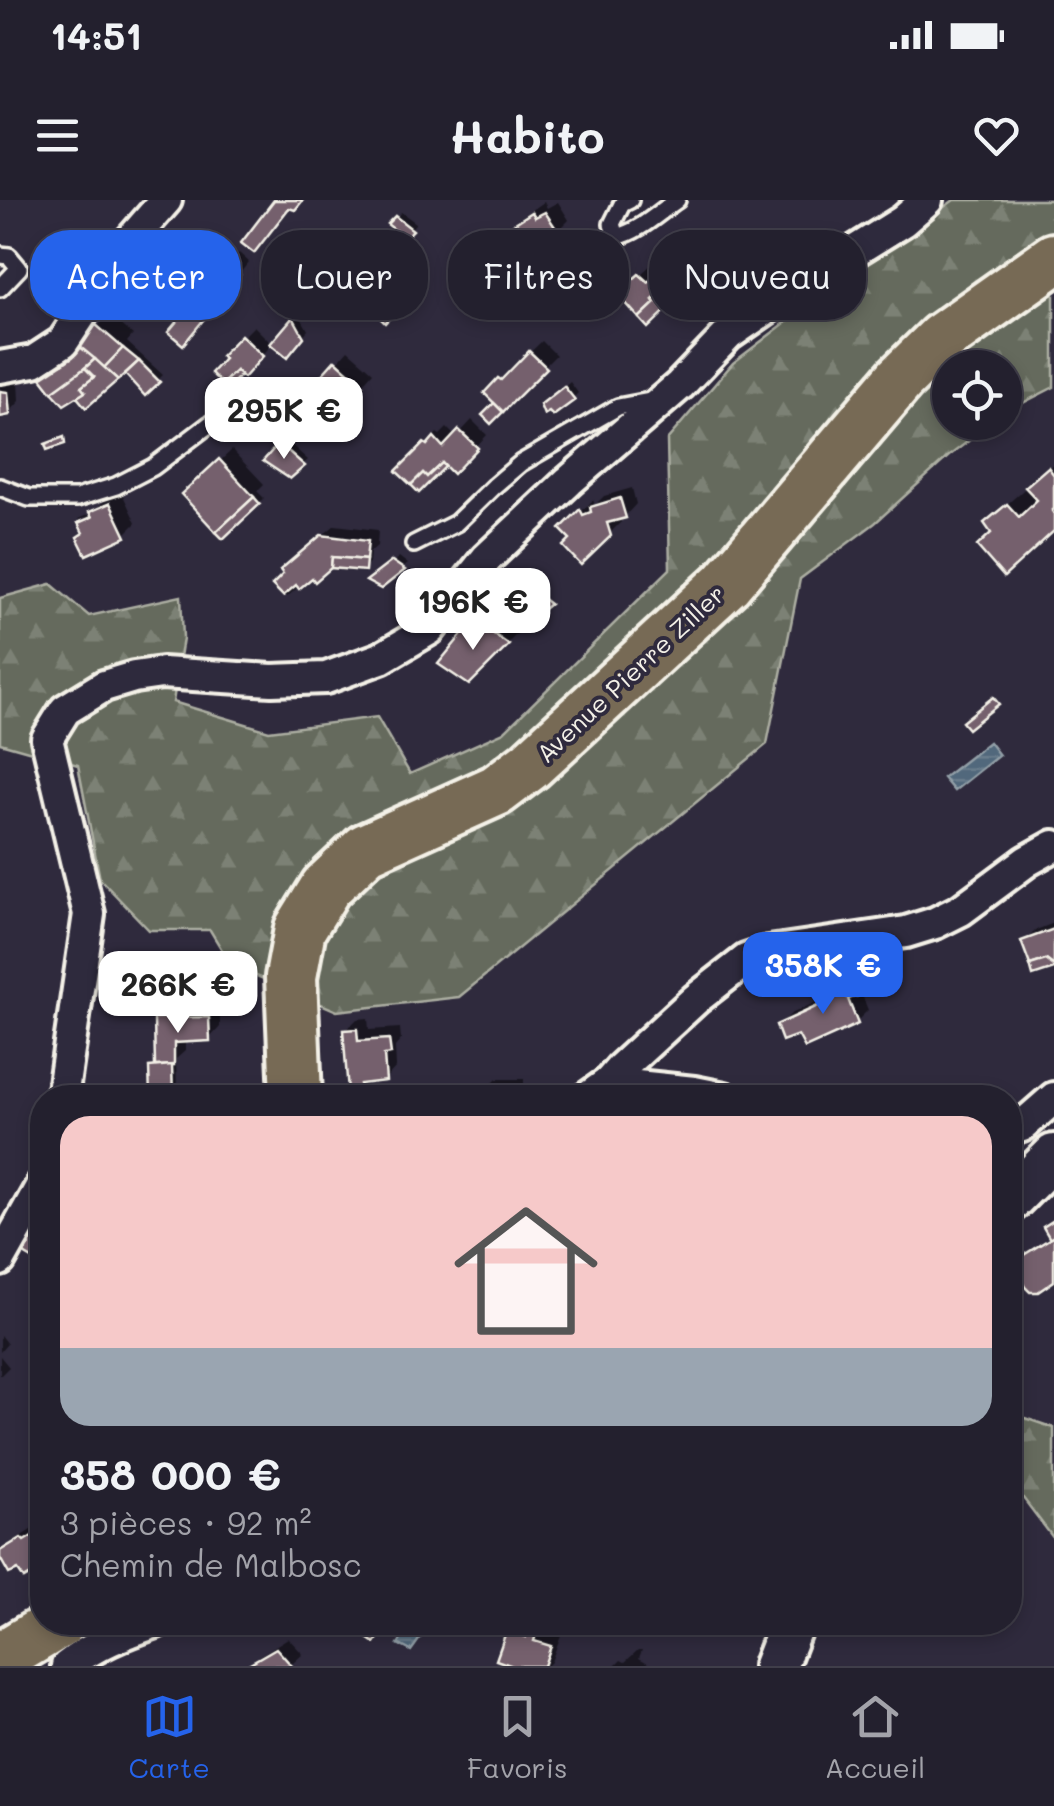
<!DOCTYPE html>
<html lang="fr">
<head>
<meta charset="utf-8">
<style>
	:root { --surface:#23202e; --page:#2b2836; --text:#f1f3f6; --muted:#a3a3aa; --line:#403e4a; --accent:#2563eb }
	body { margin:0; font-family:Mali,sans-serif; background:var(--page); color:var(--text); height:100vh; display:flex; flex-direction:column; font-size:38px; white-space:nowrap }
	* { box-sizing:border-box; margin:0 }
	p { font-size:32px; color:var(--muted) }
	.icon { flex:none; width:55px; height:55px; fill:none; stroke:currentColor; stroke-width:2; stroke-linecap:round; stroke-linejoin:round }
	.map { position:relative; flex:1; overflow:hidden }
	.side { position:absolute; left:30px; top:885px; width:992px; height:550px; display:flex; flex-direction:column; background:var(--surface); border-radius:40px; box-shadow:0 5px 15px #0003,0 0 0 2px var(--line) }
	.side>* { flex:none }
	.top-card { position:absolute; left:30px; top:30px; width:995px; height:90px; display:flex; gap:20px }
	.tools { position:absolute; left:932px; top:150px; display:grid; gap:20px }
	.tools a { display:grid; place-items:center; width:90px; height:90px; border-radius:50%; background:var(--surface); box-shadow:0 5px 15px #0003,0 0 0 2px var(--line); font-size:50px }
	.price { position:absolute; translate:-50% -85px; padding:0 22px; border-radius:20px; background:#fff; color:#222; font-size:32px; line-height:65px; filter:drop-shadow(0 2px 5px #0008) }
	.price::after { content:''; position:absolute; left:50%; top:60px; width:30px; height:22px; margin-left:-15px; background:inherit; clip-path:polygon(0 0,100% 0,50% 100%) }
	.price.on { background:var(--accent); color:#fff }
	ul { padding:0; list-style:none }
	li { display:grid; align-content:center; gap:20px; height:530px; padding:0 30px }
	li span { display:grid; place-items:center; height:310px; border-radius:30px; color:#555 }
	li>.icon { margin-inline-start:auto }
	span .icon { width:180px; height:180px; fill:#fffc; stroke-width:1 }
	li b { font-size:42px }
	.chip { padding:0 35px; border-radius:40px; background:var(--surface); box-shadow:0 5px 15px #0003,0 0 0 2px var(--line); font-size:35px; line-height:90px }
	.chip.on { background:var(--accent); color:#fff }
	.status { display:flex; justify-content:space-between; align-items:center; height:70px; padding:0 50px; background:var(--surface); direction:ltr }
	.status svg { height:28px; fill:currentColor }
	header { display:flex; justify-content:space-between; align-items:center; height:130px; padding:0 30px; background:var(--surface); font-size:45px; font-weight:700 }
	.tabs { display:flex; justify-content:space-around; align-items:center; height:140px; border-top:2px solid var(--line); background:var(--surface); font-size:28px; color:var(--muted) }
	.tabs a { display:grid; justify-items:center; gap:5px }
	.tabs .on { color:var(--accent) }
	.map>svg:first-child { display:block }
</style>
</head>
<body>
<div class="status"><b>14:51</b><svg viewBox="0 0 49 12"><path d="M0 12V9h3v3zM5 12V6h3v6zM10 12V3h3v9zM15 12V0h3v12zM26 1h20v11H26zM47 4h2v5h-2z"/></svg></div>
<header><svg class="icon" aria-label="menu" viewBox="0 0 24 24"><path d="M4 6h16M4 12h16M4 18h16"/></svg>Habito<svg class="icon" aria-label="heart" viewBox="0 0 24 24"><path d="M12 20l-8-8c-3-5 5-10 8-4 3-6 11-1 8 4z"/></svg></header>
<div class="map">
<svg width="1054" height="1466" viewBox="0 0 1054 1466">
	<defs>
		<pattern id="forest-firs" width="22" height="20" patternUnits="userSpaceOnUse" patternTransform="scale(2.5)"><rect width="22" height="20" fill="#656b5d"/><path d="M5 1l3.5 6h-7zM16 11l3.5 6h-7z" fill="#7c8174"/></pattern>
		<pattern id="water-rules" width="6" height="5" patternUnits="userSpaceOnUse" patternTransform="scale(2.5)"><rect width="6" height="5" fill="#51687b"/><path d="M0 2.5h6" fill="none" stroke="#6b7e8e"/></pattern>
	</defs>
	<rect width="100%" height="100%" fill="#2f2a3d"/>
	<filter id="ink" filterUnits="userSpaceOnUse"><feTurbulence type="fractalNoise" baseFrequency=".01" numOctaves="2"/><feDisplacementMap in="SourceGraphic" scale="20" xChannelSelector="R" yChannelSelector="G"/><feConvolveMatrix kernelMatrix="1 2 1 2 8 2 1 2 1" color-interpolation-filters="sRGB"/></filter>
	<g filter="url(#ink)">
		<g fill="url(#forest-firs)" stroke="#acaea2" stroke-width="2.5">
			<polygon points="954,0 1054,0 1054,187 1005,212 1005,168 950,168 950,222 992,223 949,256 875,323 800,379 767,544 459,797 337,811 231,765 210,730 149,730 100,679 78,565 0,543 0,398 51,384 89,416 181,396 183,438 173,502 269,531 377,517 410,574 504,532 670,369 667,240 733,163 828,90"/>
			<polygon points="1010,1213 1054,1228 1054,1339 1023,1298 1010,1293"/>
		</g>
		<g fill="url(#water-rules)" stroke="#929fa7" stroke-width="2.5">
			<polygon points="989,542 999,555 954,591 943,578"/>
			<polygon points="413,1423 427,1423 426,1430 411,1451 398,1444"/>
		</g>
		<g fill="#0007">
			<polygon points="544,2 547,8 558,2 569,20 558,31 495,38 507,27"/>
			<polygon points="401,12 416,23 405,35 391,24"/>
			<polygon points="694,31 698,35 703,31 729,61 694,95 686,87 648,124 632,82 652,64 661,72 679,56 675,50"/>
			<polygon points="402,41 426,64 413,77 420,83 385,120 380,104 367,90 349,93"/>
			<polygon points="576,41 591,62 586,66 562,50"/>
			<polygon points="239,53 249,62 194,130 172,132"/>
			<polygon points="135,90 146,101 129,119 118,108"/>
			<polygon points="109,114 133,135 127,142 163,175 145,193 125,171 88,189 41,174 52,163 75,153"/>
			<polygon points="299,114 308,130 286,155 273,144"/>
			<polygon points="254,126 272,144 256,163 224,156"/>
			<polygon points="55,127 59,132 31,152 30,144"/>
			<polygon points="542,141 556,155 491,220 498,203 488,193"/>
			<polygon points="348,150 373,172 336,214 301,203"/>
			<polygon points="0,179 19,181 20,201 9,213 0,214"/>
			<polygon points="570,182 578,193 573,198 543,206"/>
			<polygon points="472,220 487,235 453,271 445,263 419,289 400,270 437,233 440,235 447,228 456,237"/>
			<polygon points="286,240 308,260 290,276 267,261"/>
			<polygon points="232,250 264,284 257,291 264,298 223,336 196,283"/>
			<polygon points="1054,263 1054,328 994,333 1005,306"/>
			<polygon points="632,288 636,304 625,316 620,317 621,322 581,362 573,339 564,329 593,300 595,305 604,296"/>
			<polygon points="122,293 136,323 125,334 85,332 81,323 87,317 79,320 78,319 101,309 99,306 104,301"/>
			<polygon points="335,325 378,330 377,346 370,352 369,363 364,368 330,365 312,375 287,397 275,385 286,374 294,359"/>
			<polygon points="399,357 408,364 381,386 375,377"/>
			<polygon points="488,410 518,433 469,482 441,463"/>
			<polygon points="1054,723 1054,767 1024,742 1036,730"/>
			<polygon points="861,768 868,782 860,790 868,810 856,822 799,832 779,825 791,814 829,796 827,790 838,778"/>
			<polygon points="220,807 220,827 209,839 185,840 185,851 176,859 177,888 172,894 152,868 157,863 157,819 168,808"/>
			<polygon points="368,818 369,830 400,828 401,840 395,847 396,867 385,879 366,881 360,887 345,831 357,819"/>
			<polygon points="497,879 524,879 524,898 464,898 474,887 489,887"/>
			<polygon points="0,1135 7,1144 0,1152"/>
			<polygon points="0,1156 9,1167 0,1176"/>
			<polygon points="42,1327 42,1368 0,1354 12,1342 34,1328 36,1331"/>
			<polygon points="517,1422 529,1422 535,1425 538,1422 546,1422 544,1429 561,1435 551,1462 547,1466 520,1466 509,1430"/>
			<polygon points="288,1438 303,1454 291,1465 248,1466 259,1456"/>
			<polygon points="638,1450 642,1450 639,1458 648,1463 647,1466 615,1466 621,1460 625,1462"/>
		</g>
		<g fill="#75616d" stroke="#f4f1e8" stroke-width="2.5">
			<polygon points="274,0 303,0 295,10 289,8 254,53 241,43"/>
			<polygon points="532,12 535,17 545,12 559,33 538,47 533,38 504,57 492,38"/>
			<polygon points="395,16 413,30 405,38 387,24"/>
			<polygon points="682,40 685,44 690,41 719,74 694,98 680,84 669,93 665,89 653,100 655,103 639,118 617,93 639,74 648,82 665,67 667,69 678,59 671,50"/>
			<polygon points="570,44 588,68 571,79 554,55"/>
			<polygon points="388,51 416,77 404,90 410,96 385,123 372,110 377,105 367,94 357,104 346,94"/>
			<polygon points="226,63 240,75 213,108 198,96"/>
			<polygon points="680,84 686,91 648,128 639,118 655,103 653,100 665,89 669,93"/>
			<polygon points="128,93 143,107 129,122 114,108"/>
			<polygon points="198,96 213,108 183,145 168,132"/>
			<polygon points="293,117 304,137 287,158 270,144"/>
			<polygon points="95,124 123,148 104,168 77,145"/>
			<polygon points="241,135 263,156 244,178 236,171 222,184 211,173 224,159 221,156"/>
			<polygon points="79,146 95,159 73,178 52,192 38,174 64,163"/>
			<polygon points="123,148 139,161 118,180 104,168"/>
			<polygon points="529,151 547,168 503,212 484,193 498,178 501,180"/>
			<polygon points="95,159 118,180 86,208 77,197 85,192 81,187 94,177 85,168"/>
			<polygon points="335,160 363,185 325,228 297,203"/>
			<polygon points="139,161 160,182 145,196 125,174"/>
			<polygon points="85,168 94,177 81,187 85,192 64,205 52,192"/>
			<polygon points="236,171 241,175 227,189 222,184"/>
			<polygon points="564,186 575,200 553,216 549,212 544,215 540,205"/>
			<polygon points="0,191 8,192 10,215 0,217"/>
			<polygon points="494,203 503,212 491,224 482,215"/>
			<polygon points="459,230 478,248 453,274 442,263 427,277 423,273 411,285 396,271 424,243 427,245 434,237 443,247"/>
			<polygon points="64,237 65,244 47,250 45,244"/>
			<polygon points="279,243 305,266 290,279 263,261"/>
			<polygon points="219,259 254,297 216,332 181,294"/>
			<polygon points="442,263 445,267 419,293 411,285 423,273 427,277"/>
			<polygon points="1048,267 1054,275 1054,309 1052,311 1054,314 1054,331 1004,377 977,346 991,333 984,323 1007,304 1019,317 1037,300 1025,287"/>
			<polygon points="254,297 260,304 223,339 216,332"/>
			<polygon points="620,298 626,318 607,323 611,336 581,365 563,346 570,339 560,329 580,309 583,315 591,312 590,307"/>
			<polygon points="110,303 126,337 86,355 77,337 83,333 78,323 92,317 89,312"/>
			<polygon points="321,335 368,341 366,360 332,357 331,368 315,382 312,378 299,389 296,385 283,396 272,385 283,374 280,370"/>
			<polygon points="332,357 366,360 365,371 331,368"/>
			<polygon points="392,361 405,370 381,389 366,381"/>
			<polygon points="541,397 550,404 526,424 516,415"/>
			<polygon points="474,420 509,445 469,485 438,464"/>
			<polygon points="993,497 999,504 968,529 962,522"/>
			<polygon points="1054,729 1054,766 1046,760 1030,765 1021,741"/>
			<polygon points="1046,760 1054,766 1054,769 1033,776 1030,765"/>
			<polygon points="849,778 858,796 848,799 858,824 805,848 798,835 782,841 776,825 829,801 824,789"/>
			<polygon points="209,817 210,841 174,843 174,865 155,866 154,818"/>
			<polygon points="357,829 358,841 389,839 391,854 384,855 386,881 360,884 361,889 348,891 343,830"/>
			<polygon points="172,865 173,896 150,897 149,867"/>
			<rect x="483" y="889" width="30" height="9"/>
			<polygon points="42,1005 42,1046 34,1060 17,1050"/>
			<polygon points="1054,1020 1054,1036 1050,1039 1043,1027"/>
			<polygon points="1054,1036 1054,1081 1038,1092 1030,1092 1025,1087 1011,1063"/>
			<polygon points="42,1330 42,1373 41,1369 24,1379 18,1370 9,1374 0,1358 0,1351 21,1338 24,1341"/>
			<polygon points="353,1422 389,1422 375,1443 350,1426"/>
			<polygon points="529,1428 537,1431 534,1441 551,1446 544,1466 513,1466 496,1460 507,1429 526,1437"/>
			<polygon points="276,1448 292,1466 245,1466"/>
		</g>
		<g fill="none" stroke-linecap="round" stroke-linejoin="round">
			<defs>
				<g id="service">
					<path d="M630 0 622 4 612 24 616 37C639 32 658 13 677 0"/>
					<polyline points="0,55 9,56 19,68 0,88"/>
					<polyline points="0,287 29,298 77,298 116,286 153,267 210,224"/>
					<polyline points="414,344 456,323 494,286 521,263 618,207 655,200"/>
				</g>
				<g id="minor">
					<polyline points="0,167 34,161 63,142 131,40 166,0"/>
					<polyline points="608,883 694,892 724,898"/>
					<polyline points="62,898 89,714 47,539 65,510 104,486 134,477 162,473 272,480 326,478 381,458 430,429 486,359 569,281 680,185 728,135 805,82 903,21 927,0"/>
					<polyline points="587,898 608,883 621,868 696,799 746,760 769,752 906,732 935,723 961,710 1027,661 1054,646"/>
					<polyline points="1010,930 1022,926 1054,898"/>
					<polyline points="0,1060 42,985"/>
					<path d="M67 1466C94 1445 124 1433 156 1422"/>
				</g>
				<g id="secondary">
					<polyline points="1010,1000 1054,956"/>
					<polyline points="775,1466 792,1422"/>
				</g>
				<g id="primary">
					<polyline points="296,898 291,777 300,729 326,687 366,649 497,590 530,565 727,383 900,179 941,139 1054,59"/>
					<polyline points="0,1461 15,1449 60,1422"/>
				</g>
			</defs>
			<use href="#service" stroke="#f4f1e8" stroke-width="22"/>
			<use href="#minor" stroke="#f4f1e8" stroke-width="38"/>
			<use href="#secondary" stroke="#f4f1e8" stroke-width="50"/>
			<use href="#primary" stroke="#f4f1e8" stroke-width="58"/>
			<use href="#service" stroke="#2f2a3d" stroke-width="15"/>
			<use href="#minor" stroke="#2f2a3d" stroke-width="30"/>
			<use href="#secondary" stroke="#2f2a3d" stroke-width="42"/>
			<use href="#primary" stroke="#776a54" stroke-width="50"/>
		</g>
	</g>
	<g text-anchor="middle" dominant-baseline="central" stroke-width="8" stroke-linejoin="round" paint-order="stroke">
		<g font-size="25" fill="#f4f1e8" stroke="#2f2a3d">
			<text transform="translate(630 473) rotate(-43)">Avenue Pierre Ziller</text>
		</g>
	</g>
</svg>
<div class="tools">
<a><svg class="icon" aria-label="locate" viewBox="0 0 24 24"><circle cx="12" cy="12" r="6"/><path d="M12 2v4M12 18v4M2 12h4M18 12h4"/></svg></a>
</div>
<b class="price" style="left:284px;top:262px">295K €</b>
<b class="price" style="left:473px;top:453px">196K €</b>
<b class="price on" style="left:823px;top:817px">358K €</b>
<b class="price" style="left:178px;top:836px">266K €</b>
<div class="top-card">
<a class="chip on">Acheter</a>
<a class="chip">Louer</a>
<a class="chip">Filtres</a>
<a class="chip">Nouveau</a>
</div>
<section class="side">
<ul>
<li><span style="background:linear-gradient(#f6c9c9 75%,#9aa5b1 0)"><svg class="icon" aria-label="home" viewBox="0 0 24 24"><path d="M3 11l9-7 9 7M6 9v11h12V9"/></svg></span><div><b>358 000 €</b><p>3 pièces · 92 m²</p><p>Chemin de Malbosc</p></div></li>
</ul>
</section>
</div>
<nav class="tabs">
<a class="on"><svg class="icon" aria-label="map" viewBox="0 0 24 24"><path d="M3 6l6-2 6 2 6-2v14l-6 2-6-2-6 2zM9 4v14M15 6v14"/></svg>Carte</a>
<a><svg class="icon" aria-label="saved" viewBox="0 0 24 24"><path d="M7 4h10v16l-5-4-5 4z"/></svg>Favoris</a>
<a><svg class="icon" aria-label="home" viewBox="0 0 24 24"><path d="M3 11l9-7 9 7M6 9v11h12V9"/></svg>Accueil</a>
</nav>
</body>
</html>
